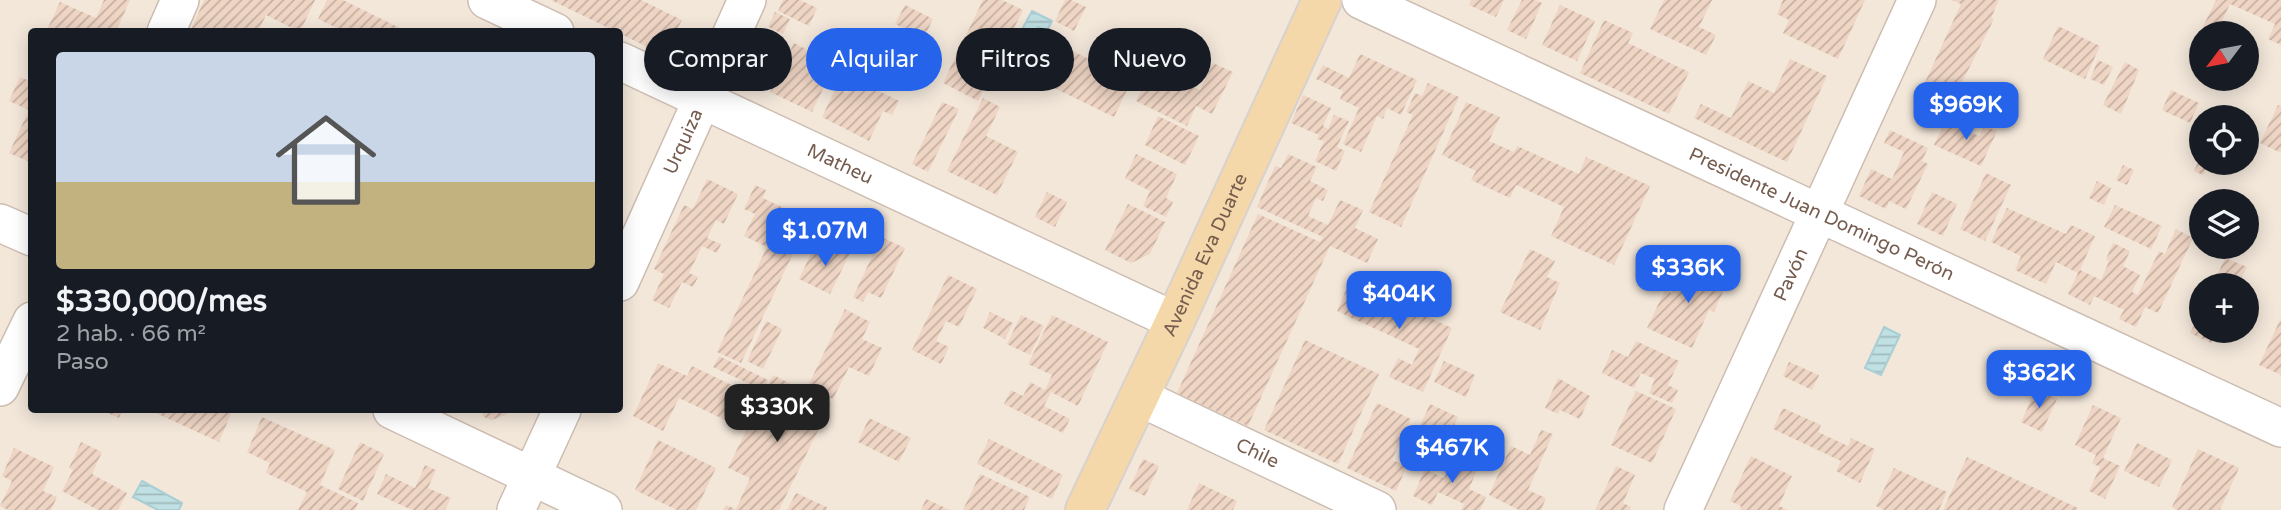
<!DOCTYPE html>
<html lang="es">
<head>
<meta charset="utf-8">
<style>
	:root { --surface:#171b24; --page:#242831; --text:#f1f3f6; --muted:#9ea1a6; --line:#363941; --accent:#2563eb }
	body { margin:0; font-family:"Varela Round",sans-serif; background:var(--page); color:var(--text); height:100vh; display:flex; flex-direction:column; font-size:26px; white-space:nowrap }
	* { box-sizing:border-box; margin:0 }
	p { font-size:23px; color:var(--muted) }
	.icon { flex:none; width:38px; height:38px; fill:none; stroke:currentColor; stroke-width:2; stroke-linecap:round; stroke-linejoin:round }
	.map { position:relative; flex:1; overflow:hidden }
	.details { position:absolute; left:28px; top:28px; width:595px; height:385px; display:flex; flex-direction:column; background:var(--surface); border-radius:7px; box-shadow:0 4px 18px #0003 }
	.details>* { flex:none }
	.hud { position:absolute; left:644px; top:28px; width:665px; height:63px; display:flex; gap:14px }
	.needle { width:46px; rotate:238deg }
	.buttons { position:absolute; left:2189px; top:21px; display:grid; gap:14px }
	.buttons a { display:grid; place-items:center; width:70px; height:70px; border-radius:50%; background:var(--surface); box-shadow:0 4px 18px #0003; font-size:35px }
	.price { position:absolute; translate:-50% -60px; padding:0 16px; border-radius:14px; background:var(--accent); color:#fff; font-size:23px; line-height:46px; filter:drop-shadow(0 2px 4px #0008) }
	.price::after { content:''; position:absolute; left:50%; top:42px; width:21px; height:16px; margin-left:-10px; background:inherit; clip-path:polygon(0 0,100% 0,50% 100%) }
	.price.active { background:#222; color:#fff }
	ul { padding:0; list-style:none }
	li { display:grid; align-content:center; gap:14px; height:371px; padding:0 28px }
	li+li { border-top:2px solid var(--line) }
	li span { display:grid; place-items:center; height:217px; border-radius:7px; color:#555 }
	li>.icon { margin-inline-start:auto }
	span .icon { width:126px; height:126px; fill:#fffc; stroke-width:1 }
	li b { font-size:30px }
	.tag { padding:0 24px; border-radius:32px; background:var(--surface); box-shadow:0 4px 18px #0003; font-size:24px; line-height:63px }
	.tag.active { background:var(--accent); color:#fff }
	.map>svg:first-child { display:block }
</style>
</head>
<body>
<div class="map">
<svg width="2281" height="510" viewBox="0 0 2281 510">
	<defs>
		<pattern id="water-rules" width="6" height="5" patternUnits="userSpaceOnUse" patternTransform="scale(1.75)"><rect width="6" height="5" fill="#c0e0e4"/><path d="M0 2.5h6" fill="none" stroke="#a1b9bb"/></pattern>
		<pattern id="building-hatch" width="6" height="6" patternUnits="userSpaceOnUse" patternTransform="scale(1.75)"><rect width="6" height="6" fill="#efd5c4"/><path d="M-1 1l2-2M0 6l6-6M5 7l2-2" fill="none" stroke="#c6b0a2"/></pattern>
	</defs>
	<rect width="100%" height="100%" fill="#fbf5eb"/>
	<path fill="#f3e7da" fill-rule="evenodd" d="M0 0H2281V510H0ZM32 32H620V410H32ZM2202 33H2247V79H2202ZM2202 117H2247V163H2202ZM2202 201H2247V247H2202ZM2202 285H2247V331H2202Z"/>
	<g fill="url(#water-rules)" stroke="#a7cfd5" stroke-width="2">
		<polygon points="1032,11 1052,21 1047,31 1038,27 1031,41 1019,35"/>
		<polygon points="1884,327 1900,335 1881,375 1865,368"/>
		<polygon points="142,481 182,503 179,510 158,510 133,497"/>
	</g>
	<g fill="url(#building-hatch)">
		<polygon points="104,0 130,0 116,32 46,32 60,2 96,18"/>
		<polygon points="204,0 315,0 300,32 266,15 258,32 190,32"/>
		<polygon points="327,0 343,0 408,32 335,32 337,28 318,19"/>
		<polygon points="551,0 641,0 682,20 664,55"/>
		<polygon points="783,0 800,0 817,8 809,26 778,11"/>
		<polygon points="983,0 1002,0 1023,10 978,101 943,83"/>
		<polygon points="1065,0 1071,0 1086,7 1074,31 1055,21"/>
		<polygon points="1471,0 1504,0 1496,17 1469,5"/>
		<polygon points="1522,0 1535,0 1542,3 1526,39 1507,30"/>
		<polygon points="1664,0 1712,0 1699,27 1716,35 1706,55 1650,29"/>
		<polygon points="1783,0 1865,0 1838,59 1783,33 1789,20 1777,14"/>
		<polygon points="1952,0 1999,0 1991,18 1994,19 1960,86 1970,90 1961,110 1921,91 1961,4"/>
		<polygon points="2216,0 2281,0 2281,45 2268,39 2275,24 2230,4 2220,25 2232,31 2231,33 2200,33"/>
		<polygon points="905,5 933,19 924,38 895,24"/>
		<polygon points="1560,5 1595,21 1577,61 1542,45"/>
		<polygon points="775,12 790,19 783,34 768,27"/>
		<polygon points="1604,20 1633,33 1628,43 1689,72 1669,114 1580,73"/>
		<polygon points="2058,26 2100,46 2085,79 2043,59"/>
		<polygon points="794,43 835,64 812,112 770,92"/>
		<polygon points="1164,44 1178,51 1167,74 1171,76 1182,52 1198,59 1186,83 1200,90 1213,63 1233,72 1212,114 1196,106 1187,126 1136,101"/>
		<polygon points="1060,45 1132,80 1114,117 1042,82"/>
		<polygon points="1360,54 1417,80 1401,115 1387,108 1383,119 1377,116 1361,152 1343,144 1359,108 1340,99 1343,91 1316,79 1323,65 1349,78"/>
		<polygon points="1790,59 1827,76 1787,162 1694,118 1701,104 1731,118 1748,81 1774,93"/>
		<polygon points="2098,60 2113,67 2104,85 2090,79"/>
		<polygon points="2125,62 2139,70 2121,114 2103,105"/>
		<polygon points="856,73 870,80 867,85 899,101 892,115 883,111 869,141 822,117 836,88 847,93"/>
		<polygon points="20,77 32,82 32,163 9,153 29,110 9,101"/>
		<polygon points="1428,83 1459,97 1401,227 1369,212 1413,115 1406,112 1415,93 1422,96"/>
		<polygon points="2171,90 2199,103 2190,123 2162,110"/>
		<polygon points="1303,95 1331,108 1323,126 1328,129 1334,115 1349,121 1337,147 1345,151 1336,171 1315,161 1324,141 1317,139 1319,135 1291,123"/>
		<polygon points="983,98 1000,107 986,136 1018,152 997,195 947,171"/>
		<polygon points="942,102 959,109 928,172 912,164"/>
		<polygon points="1466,102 1500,117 1489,141 1514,152 1517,146 1579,174 1586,157 1650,186 1614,265 1551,236 1564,207 1516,185 1510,198 1471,180 1476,171 1442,155"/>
		<polygon points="2278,105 2281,106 2281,153 2260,143"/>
		<polygon points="1158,116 1199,136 1185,165 1145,145"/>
		<polygon points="1945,121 1979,136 1984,126 1997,131 1981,166 1934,145"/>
		<polygon points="1890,130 1928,148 1922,161 1928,164 1906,209 1889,201 1886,209 1859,196 1871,169 1892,179 1904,152 1884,143"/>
		<polygon points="2202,153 2202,163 2229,163 2225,173 2208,165 2203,175 2194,171"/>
		<polygon points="1136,154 1177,174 1166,198 1173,202 1166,217 1143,206 1150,191 1125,178"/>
		<polygon points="1288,154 1317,167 1310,181 1328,190 1323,201 1316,198 1308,216 1328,225 1340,200 1363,210 1355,228 1378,239 1367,263 1330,246 1248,426 1177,393 1258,214 1320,242 1323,237 1257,207 1275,166 1281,168"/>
		<polygon points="2123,165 2134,170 2127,185 2116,180"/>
		<polygon points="1986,173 2011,185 1985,241 1960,229"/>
		<polygon points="707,179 738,194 724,224 716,220 707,238 721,244 717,253 702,246 689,273 698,277 693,287 682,282 669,308 652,300 664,274 654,269 684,205 693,209"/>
		<polygon points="2097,181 2111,188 2104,205 2089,198"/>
		<polygon points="755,185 766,190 763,198 809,220 741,363 717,352 767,247 744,236 755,214 744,209"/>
		<polygon points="1047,192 1067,202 1055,227 1035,217"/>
		<polygon points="1932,192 1957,204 1943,236 1917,224"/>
		<polygon points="1128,204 1165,222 1150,254 1131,263 1105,250"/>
		<polygon points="2115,205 2162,226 2151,249 2104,227"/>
		<polygon points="2007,208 2066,234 2071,225 2095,236 2080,270 2101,280 2109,261 2106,259 2113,243 2130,251 2123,266 2140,275 2132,292 2138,295 2159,251 2165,254 2176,229 2193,238 2158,313 2145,307 2136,327 2119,319 2124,310 2094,296 2090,305 2068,294 2078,273 2056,262 2046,284 2015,270 2021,256 1991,242"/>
		<polygon points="881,237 905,248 881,298 868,292 863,302 853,297"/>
		<polygon points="841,244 852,249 830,294 799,279 815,245 835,255"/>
		<polygon points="1530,249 1555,261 1547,277 1560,283 1540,330 1500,312"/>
		<polygon points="2225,258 2247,267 2238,285 2213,285"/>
		<polygon points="1687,261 1728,280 1714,312 1709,310 1692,348 1647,328 1665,290 1672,293"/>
		<polygon points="948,275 977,289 959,327 946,321 936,341 949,347 941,364 912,350"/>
		<polygon points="1350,281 1452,328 1423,392 1389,377 1398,358 1412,365 1419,349 1337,311"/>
		<polygon points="845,309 870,322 862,339 882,348 869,376 849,367 833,399 808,386"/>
		<polygon points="2202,309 2202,331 2217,331 2211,343 2190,333"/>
		<polygon points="990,312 1013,323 1005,339 983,328"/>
		<polygon points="1021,315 1044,326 1030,355 1007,344"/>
		<polygon points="1052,315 1108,342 1078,406 1051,392 1044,406 1070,419 1063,433 1004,404 1011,390 1023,396 1030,382 1045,390 1052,375 1028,364"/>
		<polygon points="2281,318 2281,375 2259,365"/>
		<polygon points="766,321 782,329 763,369 747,361"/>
		<polygon points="1305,340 1379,374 1338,464 1264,430"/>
		<polygon points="1636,341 1679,361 1668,385 1678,390 1672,403 1649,393 1655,379 1641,373 1634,388 1602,373 1612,350 1628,357"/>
		<polygon points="719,356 768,380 763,390 713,367"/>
		<polygon points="1444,361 1475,375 1466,397 1434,382"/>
		<polygon points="1789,362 1819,375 1812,390 1783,376"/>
		<polygon points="658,363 687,376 692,366 742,390 727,421 679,398 663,431 633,416"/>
		<polygon points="773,375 831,404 779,510 723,510 726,505 736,509 750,478 728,468"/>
		<polygon points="1558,378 1590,396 1580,419 1560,410 1558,414 1545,408"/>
		<polygon points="2036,389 2057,399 2042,432 2021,422"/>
		<polygon points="1636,391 1676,409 1652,463 1611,445"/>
		<polygon points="1377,403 1411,419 1392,460 1407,466 1396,491 1347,468"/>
		<polygon points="1430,404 1458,417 1434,471 1405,458"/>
		<polygon points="2093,405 2121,418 2103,458 2120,466 2105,499 2089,491 2100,467 2092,463 2096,455 2075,445"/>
		<polygon points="1783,408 1821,425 1818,432 1848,446 1851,438 1875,449 1860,483 1836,471 1841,461 1773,429"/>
		<polygon points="101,410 122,410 119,418"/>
		<polygon points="157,410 221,410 231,414 219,442 156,413"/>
		<polygon points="485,410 508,410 506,415 491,420 482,416"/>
		<polygon points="262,417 335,450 320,485 358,503 355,510 298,510 307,492 266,473 270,463 247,452"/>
		<polygon points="869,418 911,438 899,462 858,442"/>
		<polygon points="1541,430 1553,434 1528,490 1546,498 1541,510 1519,510 1489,495 1511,446 1530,455"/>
		<polygon points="989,439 1063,475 1052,499 977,464"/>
		<polygon points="658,440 716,468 696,510 677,510 635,490"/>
		<polygon points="81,442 102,452 92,474 127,493 118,510 98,510 62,491 73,470 69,468"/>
		<polygon points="360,442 384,454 363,501 338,489"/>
		<polygon points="2137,443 2172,460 2159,487 2124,471"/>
		<polygon points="14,448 54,467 43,491 57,497 51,510 8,510 0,506 12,481 2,476"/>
		<polygon points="2198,449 2239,468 2220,510 2177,510 2172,507"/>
		<polygon points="1455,454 1479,465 1469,489 1486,497 1480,510 1461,510 1464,504 1438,492 1432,505 1413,496 1425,469 1444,478"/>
		<polygon points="1751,456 1792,476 1779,506 1788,510 1740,510 1741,506 1730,501"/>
		<polygon points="1967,457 2078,508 2077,510 1943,510"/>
		<polygon points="1143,459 1159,466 1145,496 1129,489"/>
		<polygon points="425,465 436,470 428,488 451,498 445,510 412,510 377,494 386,474 415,488"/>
		<polygon points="1616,466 1635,475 1623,503 1631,507 1630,510 1595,510"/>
		<polygon points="1894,468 1947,492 1939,510 1884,510 1876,506"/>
		<polygon points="980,474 1030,497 1024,510 963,510"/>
		<polygon points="1199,483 1237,501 1233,510 1187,510"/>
		<polygon points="796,493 827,507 826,510 787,510"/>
		<polygon points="926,499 950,510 921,510"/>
	</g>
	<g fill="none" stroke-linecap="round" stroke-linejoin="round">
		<defs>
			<g id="minor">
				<polyline points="487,0 555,32"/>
				<path id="s1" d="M1361 0 2281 428"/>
				<polyline points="166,32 180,0"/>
				<path id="s2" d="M620 61 1175 321"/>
				<polyline points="0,223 32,237"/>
				<path id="s3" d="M620 282 747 0"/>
				<polyline points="0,387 32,321"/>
				<path id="s4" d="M1139 397 1377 510"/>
				<polyline points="392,410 603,510"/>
				<polyline points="516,510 562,410"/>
				<path id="s5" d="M1683 510 1917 0"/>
			</g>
			<g id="major">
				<path id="s6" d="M1085 510 1175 321 1322 0"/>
			</g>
		</defs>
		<use href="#minor" stroke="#cdbdb1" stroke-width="40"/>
		<use href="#major" stroke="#d8d1ce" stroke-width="42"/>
		<use href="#minor" stroke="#fff" stroke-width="37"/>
		<use href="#major" stroke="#f5d8a9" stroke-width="38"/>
	</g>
	<g text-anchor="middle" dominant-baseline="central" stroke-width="7" stroke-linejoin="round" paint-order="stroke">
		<g font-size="19" fill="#755c4f" stroke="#fef9f1">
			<text stroke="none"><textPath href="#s3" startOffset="154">Urquiza</textPath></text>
			<text stroke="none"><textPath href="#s2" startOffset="243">Matheu</textPath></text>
			<text stroke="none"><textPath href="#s1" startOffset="508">Presidente Juan Domingo Perón</textPath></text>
			<text stroke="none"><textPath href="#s6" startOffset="282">Avenida Eva Duarte</textPath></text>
			<text stroke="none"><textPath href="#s5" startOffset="259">Pavón</textPath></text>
			<text stroke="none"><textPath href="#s4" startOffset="131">Chile</textPath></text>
		</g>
	</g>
</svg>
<div class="buttons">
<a><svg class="needle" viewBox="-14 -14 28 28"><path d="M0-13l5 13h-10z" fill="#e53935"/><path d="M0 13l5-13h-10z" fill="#9ea1a6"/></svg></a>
<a><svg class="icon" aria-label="locate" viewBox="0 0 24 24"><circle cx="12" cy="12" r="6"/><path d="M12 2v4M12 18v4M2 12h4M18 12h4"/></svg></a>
<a><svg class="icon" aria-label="layers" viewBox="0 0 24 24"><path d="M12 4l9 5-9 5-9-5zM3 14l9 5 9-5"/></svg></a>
<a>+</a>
</div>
<b class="price" style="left:1966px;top:142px">$969K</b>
<b class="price" style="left:825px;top:268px">$1.07M</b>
<b class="price" style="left:1688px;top:305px">$336K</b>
<b class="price" style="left:1399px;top:331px">$404K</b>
<b class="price" style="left:2039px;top:410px">$362K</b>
<b class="price active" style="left:777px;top:444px">$330K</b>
<b class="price" style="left:1452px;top:485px">$467K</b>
<div class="hud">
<a class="tag">Comprar</a>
<a class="tag active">Alquilar</a>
<a class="tag">Filtros</a>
<a class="tag">Nuevo</a>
</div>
<section class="details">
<ul>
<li><span style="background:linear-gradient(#c9d6e8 60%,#c2b280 0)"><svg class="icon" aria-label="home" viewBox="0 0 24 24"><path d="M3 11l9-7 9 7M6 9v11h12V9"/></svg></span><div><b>$330,000/mes</b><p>2 hab. · 66 m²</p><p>Paso</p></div></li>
</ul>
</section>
</div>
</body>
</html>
